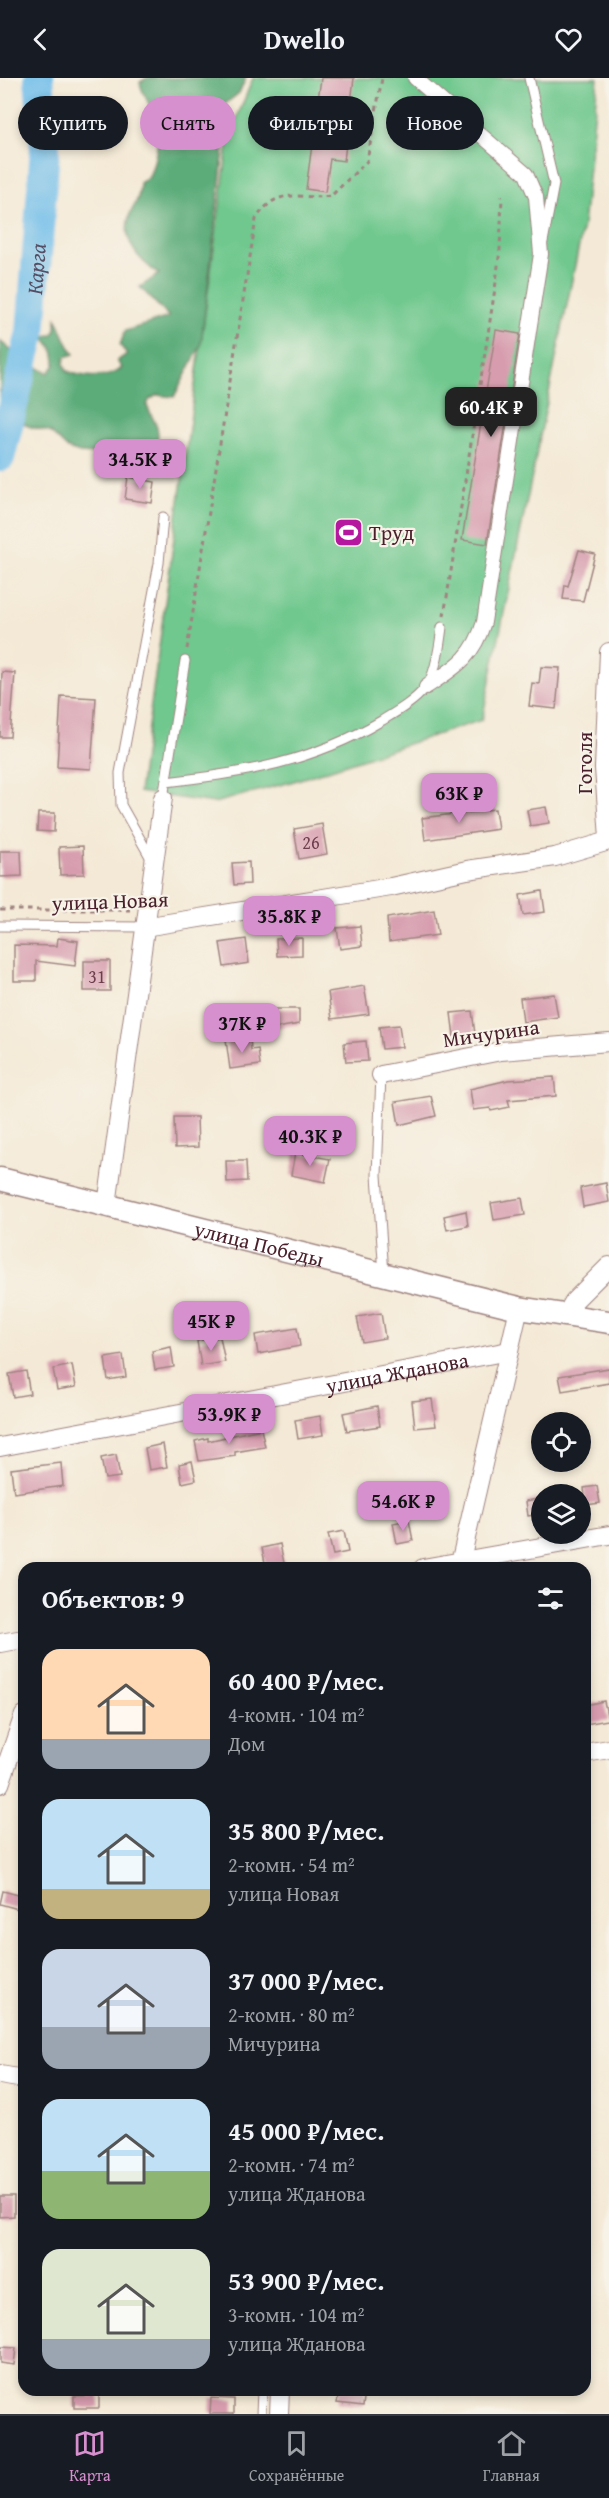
<!DOCTYPE html>
<html lang="ru">
<head>
<meta charset="utf-8">
<style>
	:root { --surface:#171b24; --page:#20242c; --text:#f1f3f6; --muted:#9ea1a6; --line:#363941; --accent:#d690ce }
	body { margin:0; font-family:"Gentium Book Plus",serif; background:var(--page); color:var(--text); height:100vh; display:flex; flex-direction:column; font-size:22px; white-space:nowrap }
	* { box-sizing:border-box; margin:0 }
	p { font-size:20px; color:var(--muted) }
	.icon { flex:none; width:33px; height:33px; fill:none; stroke:currentColor; stroke-width:2; stroke-linecap:round; stroke-linejoin:round }
	.map { position:relative; flex:1; overflow:hidden }
	.panel { position:absolute; left:18px; top:1484px; width:573px; height:834px; display:flex; flex-direction:column; background:var(--surface); border-radius:18px; box-shadow:0 3px 9px #0003 }
	.panel>* { flex:none }
	.banner { position:absolute; left:18px; top:18px; width:573px; height:54px; display:flex; gap:12px }
	.controls { position:absolute; left:531px; top:1334px; display:grid; gap:12px }
	.controls a { display:grid; place-items:center; width:60px; height:60px; border-radius:50%; background:var(--surface); box-shadow:0 3px 9px #0003; font-size:30px }
	.price { position:absolute; translate:-50% -51px; padding:0 14px; border-radius:12px; background:var(--accent); color:#111; font-size:20px; line-height:39px; filter:drop-shadow(0 2px 3px #0008) }
	.price::after { content:''; position:absolute; left:50%; top:36px; width:18px; height:14px; margin-left:-9px; background:inherit; clip-path:polygon(0 0,100% 0,50% 100%) }
	.price.selected { background:#222; color:#fff }
	ul { padding:0; list-style:none }
	li { display:flex; align-items:center; gap:18px; height:150px; padding:0 24px }
	li span { display:grid; place-items:center; flex:none; width:168px; height:120px; border-radius:18px; color:#555 }
	li>.icon { margin-inline-start:auto }
	span .icon { width:72px; height:72px; fill:#fffc; stroke-width:1 }
	li b { font-size:26px }
	h2 { display:flex; justify-content:space-between; align-items:center; height:72px; padding:0 24px; font-size:26px }
	.chip { padding:0 21px; border-radius:27px; background:var(--surface); box-shadow:0 3px 9px #0003; font-size:21px; line-height:54px }
	.chip.selected { background:var(--accent); color:#111 }
	header { display:flex; justify-content:space-between; align-items:center; height:78px; padding:0 24px; background:var(--surface); font-size:27px; font-weight:800 }
	.dock { display:flex; justify-content:space-around; align-items:center; height:84px; border-top:2px solid var(--line); background:var(--surface); font-size:16px; color:var(--muted) }
	.dock a { display:grid; justify-items:center; gap:3px }
	.dock .selected { color:var(--accent) }
	.map>svg:first-child { display:block }
</style>
</head>
<body>
<header><svg class="icon" aria-label="back" viewBox="0 0 24 24"><path d="M15 5l-7 7 7 7"/></svg>Dwello<svg class="icon" aria-label="heart" viewBox="0 0 24 24"><path d="M12 20l-8-8c-3-5 5-10 8-4 3-6 11-1 8 4z"/></svg></header>
<div class="map">
<svg width="609" height="2336" viewBox="0 0 609 2336">
	<rect width="100%" height="100%" fill="#f7f3e8"/>
	<filter id="ink" filterUnits="userSpaceOnUse"><feTurbulence type="fractalNoise" baseFrequency=".0167" numOctaves="2"/><feDisplacementMap in="SourceGraphic" scale="12" xChannelSelector="R" yChannelSelector="G"/><feConvolveMatrix kernelMatrix="1 2 1 2 8 2 1 2 1" color-interpolation-filters="sRGB"/></filter>
	<filter id="wash" filterUnits="userSpaceOnUse"><feTurbulence type="fractalNoise" baseFrequency=".008" numOctaves="4" result="noise"/><feDisplacementMap in="SourceGraphic" scale="24" xChannelSelector="R" yChannelSelector="G"/><feGaussianBlur stdDeviation="1.35" result="paint"/><feColorMatrix in="noise" values="0 0 0 0 0 0 0 0 0 0 0 0 0 0 0 0 0 1.4 0 .05"/><feComposite in="paint" operator="in"/></filter>
	<g filter="url(#wash)">
		<rect width="100%" height="100%" fill="#f4e9d6"/>
		<polygon fill="#70c88e" stroke="#5d745c" stroke-width="1.5" points="253,0 598,0 583,148 482,642 294,703 214,725 139,714 229,60"/>
		<path fill="#5cac79" stroke="#536652" stroke-width="1.5" d="M147 0H246L239 15 201 45 217 46 225 52V62L201 267 174 319 157 317 149 322 147 328C158 352 167 359 142 379L80 375 68 371 50 354 28 348 15 340 0 339V263L24 283 48 295 55 287C55 274 52 267 42 258L52 257 56 252V240C63 252 65 265 74 276L65 279 64 286 67 293C84 300 108 302 122 290L117 283 127 276 120 267 125 253 169 239 140 209 159 196C139 183 120 162 130 136 136 124 140 119 140 105L149 99C159 73 161 52 149 26 145 17 141 13 140 4Z"/>
		<g fill="none" stroke-linecap="round" stroke-linejoin="round">
			<path stroke="#70bdea" stroke-width="30" id="s1" d="M0 379 31 255 45 71 39 0"/>
		</g>
		<g id="blocks">
			<g fill="#d79daf">
				<polygon points="321,0 354,0 344,83 330,81 325,114 306,111"/>
				<polygon points="496,252 520,256 487,466 462,462"/>
				<polygon points="128,399 155,404 152,425 125,421"/>
				<polygon points="579,472 595,476 583,523 563,521 565,507 568,508"/>
				<polygon points="541,589 560,590 556,631 529,628 532,605 539,606"/>
				<polygon points="2,594 15,595 10,659 0,659"/>
				<polygon points="61,618 96,620 91,691 57,689"/>
				<polygon points="546,729 549,745 530,748 527,732"/>
				<polygon points="495,731 498,751 425,762 422,740"/>
				<polygon points="38,735 55,735 54,754 37,753"/>
				<polygon points="322,746 327,776 299,781 294,751"/>
				<polygon points="83,768 84,796 60,797 59,769"/>
				<polygon points="0,773 21,773 22,798 0,799"/>
				<polygon points="249,784 250,806 234,807 232,785"/>
				<polygon points="542,813 545,834 523,837 520,817"/>
				<polygon points="434,832 438,857 389,864 387,840"/>
				<polygon points="360,848 362,868 340,871 337,850"/>
				<polygon points="58,860 78,863 75,888 36,883 36,903 14,903 14,867 57,868"/>
				<polygon points="302,860 302,877 277,878 276,861"/>
				<polygon points="246,861 249,885 224,889 220,865"/>
				<rect x="84" y="883" width="26" height="30"/>
				<polygon points="364,908 369,936 332,941 328,914"/>
				<polygon points="554,916 558,939 523,944 520,920"/>
				<polygon points="275,931 299,931 299,946 276,950"/>
				<polygon points="472,933 475,956 454,958 451,935"/>
				<polygon points="399,947 402,969 382,971 379,949"/>
				<polygon points="250,959 251,972 258,971 260,987 230,991 226,962"/>
				<polygon points="366,963 368,983 346,984 344,965"/>
				<polygon points="554,999 556,1018 508,1022 510,1029 491,1033 490,1030 473,1032 470,1011 508,1002"/>
				<polygon points="431,1018 436,1038 399,1047 395,1024"/>
				<polygon points="174,1039 197,1039 198,1069 175,1070"/>
				<polygon points="295,1075 330,1081 325,1104 291,1097"/>
				<polygon points="226,1083 246,1083 247,1103 227,1104"/>
				<polygon points="606,1105 609,1124 583,1129 580,1110"/>
				<polygon points="522,1120 525,1137 494,1142 491,1125"/>
				<polygon points="466,1133 468,1148 447,1152 444,1138"/>
				<polygon points="381,1235 385,1260 362,1264 357,1239"/>
				<polygon points="297,1250 300,1268 258,1276 255,1257"/>
				<polygon points="220,1259 225,1284 201,1288 197,1263"/>
				<polygon points="171,1269 174,1289 155,1292 152,1273"/>
				<polygon points="123,1277 126,1299 108,1302 105,1280"/>
				<polygon points="72,1287 76,1309 57,1312 53,1291"/>
				<polygon points="609,1290 609,1305 562,1313 559,1298"/>
				<polygon points="26,1293 30,1316 13,1319 9,1296"/>
				<polygon points="432,1321 436,1348 415,1350 412,1323"/>
				<polygon points="377,1328 380,1348 347,1353 343,1335"/>
				<polygon points="320,1338 323,1357 298,1361 295,1342"/>
				<polygon points="261,1351 265,1369 235,1374 235,1378 199,1383 195,1363 208,1360 208,1363"/>
				<polygon points="163,1366 167,1389 149,1392 145,1370"/>
				<polygon points="116,1377 120,1399 105,1401 101,1380"/>
				<polygon points="192,1383 196,1402 182,1405 179,1386"/>
				<polygon points="61,1385 63,1408 14,1415 11,1391"/>
				<polygon points="597,1408 600,1425 586,1427 584,1410"/>
				<polygon points="542,1420 542,1436 528,1438 526,1423"/>
				<polygon points="409,1442 413,1463 397,1466 393,1445"/>
				<polygon points="344,1453 348,1474 333,1477 328,1456"/>
				<polygon points="280,1466 285,1490 266,1490 262,1470"/>
				<polygon points="604,1623 608,1642 585,1646 585,1627"/>
				<polygon points="3,1813 22,1818 18,1831 0,1826"/>
				<polygon points="0,2118 14,2118 14,2138 0,2139"/>
				<polygon points="0,2269 16,2270 14,2287 0,2285"/>
				<polygon points="339,2312 365,2312 363,2328 337,2325"/>
				<polygon points="99,2317 99,2330 74,2330 74,2318"/>
				<polygon points="211,2320 234,2321 234,2336 210,2336"/>
			</g>
		</g>
	</g>
	<g filter="url(#ink)">
		<use href="#blocks" fill-opacity="0" stroke="#9f8480" stroke-width="1.5"/>
		<g fill="none" stroke-linecap="round" stroke-linejoin="round">
			<defs>
				<g id="service">
					<polyline points="529,0 554,106 543,164"/>
					<path d="M166 704C245 695 312 684 381 643 396 634 414 624 425 610 436 598 440 565 442 549"/>
					<polyline points="163,720 185,583"/>
					<polyline points="153,784 121,727 120,695 159,485 163,439"/>
					<polyline points="0,848 144,849"/>
					<polyline points="381,997 377,1097 384,1196"/>
					<polyline points="261,2336 262,2312"/>
				</g>
				<path id="pedestrian" d="M415 0 526 96 536 119 541 176 484 544C473 580 456 589 426 609"/>
				<g id="minor">
					<polyline points="609,574 604,690 609,760"/>
					<polyline points="144,849 391,809 467,792 555,779 609,763"/>
					<polyline points="381,997 501,973 609,964"/>
					<polyline points="107,1127 163,720"/>
					<polyline points="566,1237 574,1223 609,1188"/>
					<path id="s2" d="M0 1369 509 1273"/>
					<polyline points="423,1490 609,1457"/>
					<polyline points="459,1490 519,1230"/>
					<polyline points="0,1565 24,1561"/>
					<polyline points="585,1675 609,1671"/>
					<polyline points="0,1706 24,1637"/>
					<polyline points="0,1997 24,2001"/>
					<polyline points="279,2336 280,2312"/>
				</g>
				<g id="tertiary">
					<path id="s3" d="M0 1101 519 1230 609 1244"/>
				</g>
			</defs>
			<use href="#service" stroke="#9f8480" stroke-width="11"/>
			<use href="#pedestrian" stroke="#9f8480" stroke-width="16"/>
			<use href="#minor" stroke="#9f8480" stroke-width="20"/>
			<use href="#tertiary" stroke="#9f8480" stroke-width="25"/>
			<g stroke="#9f8480" stroke-width="3" stroke-dasharray="4.5 4.5" stroke-linecap="butt">
				<polyline points="444,538 496,204 500,171 502,118"/>
				<path d="M187 571 256 141C278 107 297 122 331 118L367 83 382 0"/>
				<polyline points="0,832 130,832"/>
			</g>
			<use href="#service" stroke="#fff" stroke-width="9"/>
			<use href="#pedestrian" stroke="#fff" stroke-width="14"/>
			<use href="#minor" stroke="#fff" stroke-width="18"/>
			<use href="#tertiary" stroke="#fff" stroke-width="22"/>
		</g>
	</g>
	<defs>
		<symbol id="stadium-square" viewBox="-11 -11 22 22"><rect x="-9" y="-9" width="18" height="18" rx="4" fill="#b5179e" stroke="#f7f3e8"/><path d="M0-5a6.5 5 0 1 0 0 10a6.5 5 0 1 0 0-10ZM-3.5-1.8h7v3.6h-7Z" fill="#fff"/></symbol>
	</defs>
	<g fill-rule="evenodd">
		<use href="#stadium-square" x="332" y="438" width="33" height="33"/>
	</g>
	<g text-anchor="middle" dominant-baseline="central" stroke-width="4.5" stroke-linejoin="round" paint-order="stroke">
		<g font-size="18" fill="#6d3e4c">
			<text x="311" y="764">26</text>
			<text x="97" y="898">31</text>
		</g>
		<g font-size="21" fill="#4a1f2b" stroke="#f7f3e8" text-anchor="start">
			<text x="369" y="454">Труд</text>
		</g>
		<g font-size="21" fill="#4a1f2b" stroke="#f7f3e8">
			<text transform="translate(584 685) rotate(-90)">Гоголя</text>
			<text transform="translate(110 823) rotate(-2)">улица Новая</text>
			<text transform="translate(491 955) rotate(-8)">Мичурина</text>
			<text stroke="none"><textPath href="#s3" startOffset="267">улица Победы</textPath></text>
			<text stroke="none"><textPath href="#s2" startOffset="404">улица Жданова</textPath></text>
		</g>
		<g font-size="22" font-style="italic" fill="#554e64" stroke="#f7f3e8">
			<text stroke="none"><textPath href="#s1" startOffset="192">Карга</textPath></text>
		</g>
	</g>
</svg>
<div class="controls">
<a><svg class="icon" aria-label="locate" viewBox="0 0 24 24"><circle cx="12" cy="12" r="6"/><path d="M12 2v4M12 18v4M2 12h4M18 12h4"/></svg></a>
<a><svg class="icon" aria-label="layers" viewBox="0 0 24 24"><path d="M12 4l9 5-9 5-9-5zM3 14l9 5 9-5"/></svg></a>
</div>
<b class="price selected" style="left:491px;top:360px">60.4K ₽</b>
<b class="price" style="left:140px;top:412px">34.5K ₽</b>
<b class="price" style="left:459px;top:746px">63K ₽</b>
<b class="price" style="left:289px;top:869px">35.8K ₽</b>
<b class="price" style="left:242px;top:976px">37K ₽</b>
<b class="price" style="left:310px;top:1089px">40.3K ₽</b>
<b class="price" style="left:211px;top:1274px">45K ₽</b>
<b class="price" style="left:229px;top:1367px">53.9K ₽</b>
<b class="price" style="left:403px;top:1454px">54.6K ₽</b>
<div class="banner">
<a class="chip">Купить</a>
<a class="chip selected">Снять</a>
<a class="chip">Фильтры</a>
<a class="chip">Новое</a>
</div>
<section class="panel">
<h2>Объектов: 9<svg class="icon" aria-label="filters" viewBox="0 0 24 24"><path d="M4 7h16M4 17h16"/><circle cx="9" cy="7" r="2"/><circle cx="15" cy="17" r="2"/></svg></h2>
<ul>
<li><span style="background:linear-gradient(#ffd9b3 75%,#9aa5b1 0)"><svg class="icon" aria-label="home" viewBox="0 0 24 24"><path d="M3 11l9-7 9 7M6 9v11h12V9"/></svg></span><div><b>60 400 ₽/мес.</b><p>4-комн. · 104 m²</p><p>Дом</p></div></li>
<li><span style="background:linear-gradient(#bfe0f5 75%,#c2b280 0)"><svg class="icon" aria-label="home" viewBox="0 0 24 24"><path d="M3 11l9-7 9 7M6 9v11h12V9"/></svg></span><div><b>35 800 ₽/мес.</b><p>2-комн. · 54 m²</p><p>улица Новая</p></div></li>
<li><span style="background:linear-gradient(#c9d6e8 65%,#9aa5b1 0)"><svg class="icon" aria-label="home" viewBox="0 0 24 24"><path d="M3 11l9-7 9 7M6 9v11h12V9"/></svg></span><div><b>37 000 ₽/мес.</b><p>2-комн. · 80 m²</p><p>Мичурина</p></div></li>
<li><span style="background:linear-gradient(#bfe0f5 60%,#8fb573 0)"><svg class="icon" aria-label="home" viewBox="0 0 24 24"><path d="M3 11l9-7 9 7M6 9v11h12V9"/></svg></span><div><b>45 000 ₽/мес.</b><p>2-комн. · 74 m²</p><p>улица Жданова</p></div></li>
<li><span style="background:linear-gradient(#dfe7d0 75%,#9aa5b1 0)"><svg class="icon" aria-label="home" viewBox="0 0 24 24"><path d="M3 11l9-7 9 7M6 9v11h12V9"/></svg></span><div><b>53 900 ₽/мес.</b><p>3-комн. · 104 m²</p><p>улица Жданова</p></div></li>
</ul>
</section>
</div>
<nav class="dock">
<a class="selected"><svg class="icon" aria-label="map" viewBox="0 0 24 24"><path d="M3 6l6-2 6 2 6-2v14l-6 2-6-2-6 2zM9 4v14M15 6v14"/></svg>Карта</a>
<a><svg class="icon" aria-label="saved" viewBox="0 0 24 24"><path d="M7 4h10v16l-5-4-5 4z"/></svg>Сохранённые</a>
<a><svg class="icon" aria-label="home" viewBox="0 0 24 24"><path d="M3 11l9-7 9 7M6 9v11h12V9"/></svg>Главная</a>
</nav>
</body>
</html>
